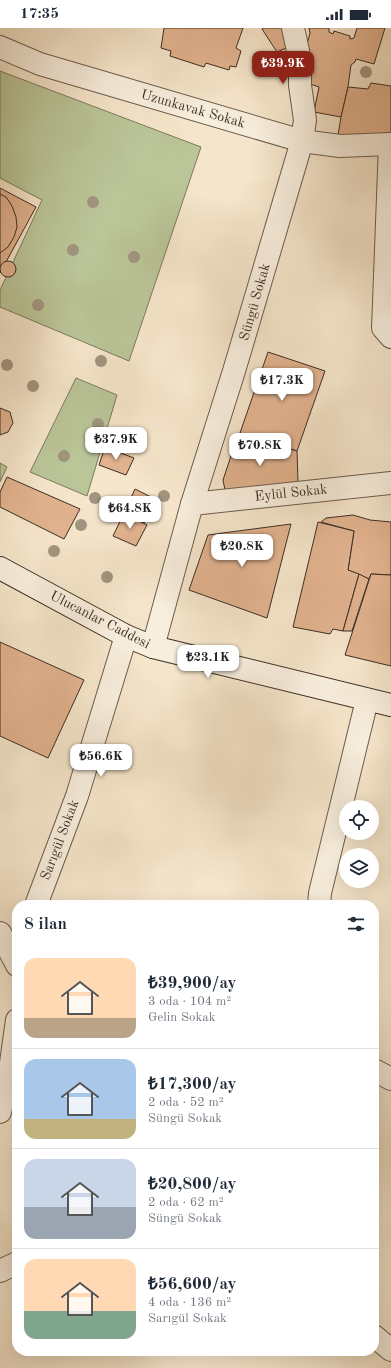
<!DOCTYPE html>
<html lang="tr">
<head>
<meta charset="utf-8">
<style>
	:root { --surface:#fff; --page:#f2f2f3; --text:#1f2937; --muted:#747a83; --line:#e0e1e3; --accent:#8f2418 }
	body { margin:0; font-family:"Old Standard TT",serif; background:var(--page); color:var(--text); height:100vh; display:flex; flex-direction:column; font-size:15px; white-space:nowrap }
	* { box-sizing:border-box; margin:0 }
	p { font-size:13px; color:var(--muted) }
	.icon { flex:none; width:22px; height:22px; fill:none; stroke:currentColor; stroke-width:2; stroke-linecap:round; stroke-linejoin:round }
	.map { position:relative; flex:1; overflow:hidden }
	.drawer { position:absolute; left:12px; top:872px; width:367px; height:456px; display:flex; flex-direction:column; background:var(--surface); border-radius:16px; box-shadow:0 4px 16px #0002 }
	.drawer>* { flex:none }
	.tools { position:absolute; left:339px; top:772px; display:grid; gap:8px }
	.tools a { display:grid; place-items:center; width:40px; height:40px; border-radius:50%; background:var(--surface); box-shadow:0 4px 16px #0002; font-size:20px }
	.price { position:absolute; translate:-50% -34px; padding:0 9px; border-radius:8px; background:#fff; color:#222; font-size:13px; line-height:26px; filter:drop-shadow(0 1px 2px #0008) }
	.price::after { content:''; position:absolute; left:50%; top:24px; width:12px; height:9px; margin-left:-6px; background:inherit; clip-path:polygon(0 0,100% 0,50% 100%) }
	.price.selected { background:var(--accent); color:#fff }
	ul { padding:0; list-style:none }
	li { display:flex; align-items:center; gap:12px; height:100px; padding:0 12px }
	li+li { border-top:1px solid var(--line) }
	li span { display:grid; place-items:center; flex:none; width:112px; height:80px; border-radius:12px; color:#555 }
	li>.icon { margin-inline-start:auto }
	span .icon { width:48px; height:48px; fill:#fffc; stroke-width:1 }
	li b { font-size:17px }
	h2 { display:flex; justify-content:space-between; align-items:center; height:48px; padding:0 12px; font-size:17px }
	.status { display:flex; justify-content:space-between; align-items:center; height:28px; padding:0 20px; background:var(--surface); direction:ltr }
	.status svg { height:11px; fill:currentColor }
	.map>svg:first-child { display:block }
</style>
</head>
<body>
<div class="status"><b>17:35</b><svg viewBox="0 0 49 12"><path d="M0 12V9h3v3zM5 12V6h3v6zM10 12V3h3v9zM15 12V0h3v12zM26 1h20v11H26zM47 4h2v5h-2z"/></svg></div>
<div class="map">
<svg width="391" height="1340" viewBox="0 0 391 1340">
	<rect width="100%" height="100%" fill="#f5e5ca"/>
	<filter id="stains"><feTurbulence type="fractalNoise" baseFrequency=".005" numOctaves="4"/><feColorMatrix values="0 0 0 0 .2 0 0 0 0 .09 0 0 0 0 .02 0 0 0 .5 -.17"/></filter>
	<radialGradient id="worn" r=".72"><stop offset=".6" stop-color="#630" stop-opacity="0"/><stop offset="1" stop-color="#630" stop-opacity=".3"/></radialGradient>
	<g fill="#bac598" stroke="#7c7a5e">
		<polygon points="0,43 201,119 129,333 0,279 0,262 42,172 0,150"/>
		<polygon points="76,350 117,367 87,468 30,444"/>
		<polygon points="0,435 7,439 0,454"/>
	</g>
	<g fill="#e1b28e" stroke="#3d2e24">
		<polygon points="164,0 243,0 236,20 241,23 236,39 230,38 229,42 206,35 204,39 170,28 171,23 161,20"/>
		<polygon points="264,0 284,0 291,18 277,24 262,1"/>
		<polygon points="309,0 329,0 329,4 333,6 334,3 350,8 350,11 354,10 357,0 385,0 374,36 356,31 355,34 351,37 348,59 341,89 314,84 319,59 304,54 303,31 310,5"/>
		<polygon points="371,55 391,58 391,108 338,107 341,89 348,59 368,61"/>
		<polygon points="0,160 36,179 0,245"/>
		<polygon points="0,166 6,169 12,178 16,189 17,199 14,209 8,219 0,225"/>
		<circle cx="8" cy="241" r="8"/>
		<polygon points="268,324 325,343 297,423 240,405"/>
		<polygon points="0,380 10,384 13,395 8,404 0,407"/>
		<polygon points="246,408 297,423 298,454 226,467 223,452 236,413 243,415"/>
		<polygon points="105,419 134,430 126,447 99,437"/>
		<polygon points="7,449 80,481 64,511 0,479 0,464"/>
		<polygon points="135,461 157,472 144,495 124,485"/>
		<polygon points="124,485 147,497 136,518 113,508"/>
		<polygon points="353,487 370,492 391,494 391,547 371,546 369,551 348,542 354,503 321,494 326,490"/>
		<polygon points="318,494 354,503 348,542 359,546 343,603 333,601 330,606 293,599"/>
		<polygon points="291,496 267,590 189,562 208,507"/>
		<polygon points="359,546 369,551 352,603 343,603"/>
		<polygon points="371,546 391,547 391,638 345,627"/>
		<polygon points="0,614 84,652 48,730 0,708"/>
	</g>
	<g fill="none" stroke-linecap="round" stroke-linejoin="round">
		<defs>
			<g id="minor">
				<polyline points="0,19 40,36 302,113 340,118 391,116"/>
				<polyline points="390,116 383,300 391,309"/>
				<polyline points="192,476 391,455"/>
				<polyline points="153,619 192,476 234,343 302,113 305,92 300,57 300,32 293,0"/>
				<polyline points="36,877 77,768 126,608"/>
				<polyline points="319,877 320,865 367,672"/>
				<polyline points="0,905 17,937"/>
				<polyline points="374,1042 391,1051"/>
				<polyline points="0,1084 10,1042 17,992"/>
				<polyline points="0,1243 17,1235"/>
				<polyline points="374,1308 391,1322"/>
			</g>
			<polyline id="secondary" points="0,540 126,608 153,619 391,677"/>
		</defs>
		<use href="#minor" stroke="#6b5c4e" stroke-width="24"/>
		<use href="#secondary" stroke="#3d2e24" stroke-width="24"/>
		<use href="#minor" stroke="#f8eedd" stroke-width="22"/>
		<use href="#secondary" stroke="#f8eedd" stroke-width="22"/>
	</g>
	<g fill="#a1957f">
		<circle cx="366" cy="44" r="6"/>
		<circle cx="93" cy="174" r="6"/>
		<circle cx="73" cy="222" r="6"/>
		<circle cx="134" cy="229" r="6"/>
		<circle cx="38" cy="277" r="6"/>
		<circle cx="101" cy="333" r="6"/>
		<circle cx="7" cy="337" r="6"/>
		<circle cx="33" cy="358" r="6"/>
		<circle cx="98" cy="396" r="6"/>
		<circle cx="64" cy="428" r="6"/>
		<circle cx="164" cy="468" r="6"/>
		<circle cx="95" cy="470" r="6"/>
		<circle cx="81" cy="497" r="6"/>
		<circle cx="54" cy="523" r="6"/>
		<circle cx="107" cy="549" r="6"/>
	</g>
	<g text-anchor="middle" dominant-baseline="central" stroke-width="4" stroke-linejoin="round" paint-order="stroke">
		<g font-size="14" fill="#3d2e24" stroke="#f8eedd">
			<text transform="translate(193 81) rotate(16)">Uzunkavak Sokak</text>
			<text transform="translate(255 274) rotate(-74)">Süngü Sokak</text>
			<text transform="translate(291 465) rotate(-6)">Eylül Sokak</text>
			<text transform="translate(100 592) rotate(27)">Ulucanlar Caddesi</text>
			<text transform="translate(60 812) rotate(-69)">Sarıgül Sokak</text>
		</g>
	</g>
	<rect width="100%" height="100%" filter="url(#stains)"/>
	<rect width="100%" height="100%" fill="url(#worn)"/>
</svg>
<div class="tools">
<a><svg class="icon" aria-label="locate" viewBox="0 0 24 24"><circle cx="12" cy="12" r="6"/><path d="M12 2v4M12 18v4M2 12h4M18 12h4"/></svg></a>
<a><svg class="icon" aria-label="layers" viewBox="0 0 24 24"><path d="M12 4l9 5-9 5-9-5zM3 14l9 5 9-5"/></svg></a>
</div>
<b class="price selected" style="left:283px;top:57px">₺39.9K</b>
<b class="price" style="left:282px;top:374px">₺17.3K</b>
<b class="price" style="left:116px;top:433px">₺37.9K</b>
<b class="price" style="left:260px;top:439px">₺70.8K</b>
<b class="price" style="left:130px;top:502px">₺64.8K</b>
<b class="price" style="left:242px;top:540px">₺20.8K</b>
<b class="price" style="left:208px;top:651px">₺23.1K</b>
<b class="price" style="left:101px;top:750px">₺56.6K</b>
<section class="drawer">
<h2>8 ilan<svg class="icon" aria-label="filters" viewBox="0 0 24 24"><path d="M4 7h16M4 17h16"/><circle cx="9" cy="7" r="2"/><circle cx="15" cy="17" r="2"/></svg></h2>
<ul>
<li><span style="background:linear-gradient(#ffd9b3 75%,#b9a48a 0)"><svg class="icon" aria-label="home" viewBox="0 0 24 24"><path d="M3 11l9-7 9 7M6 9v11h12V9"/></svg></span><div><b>₺39,900/ay</b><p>3 oda · 104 m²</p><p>Gelin Sokak</p></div></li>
<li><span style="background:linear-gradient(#a9c7e8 75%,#c2b280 0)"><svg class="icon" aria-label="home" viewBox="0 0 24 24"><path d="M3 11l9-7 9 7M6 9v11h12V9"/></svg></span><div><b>₺17,300/ay</b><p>2 oda · 52 m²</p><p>Süngü Sokak</p></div></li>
<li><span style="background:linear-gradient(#c9d6e8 60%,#9aa5b1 0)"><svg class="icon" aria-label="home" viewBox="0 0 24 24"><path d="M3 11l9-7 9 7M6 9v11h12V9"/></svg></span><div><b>₺20,800/ay</b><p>2 oda · 62 m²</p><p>Süngü Sokak</p></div></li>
<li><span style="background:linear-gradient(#ffd9b3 65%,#7fa58c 0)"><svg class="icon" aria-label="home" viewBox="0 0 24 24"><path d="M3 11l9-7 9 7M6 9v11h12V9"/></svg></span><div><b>₺56,600/ay</b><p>4 oda · 136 m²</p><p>Sarıgül Sokak</p></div></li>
</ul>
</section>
</div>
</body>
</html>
